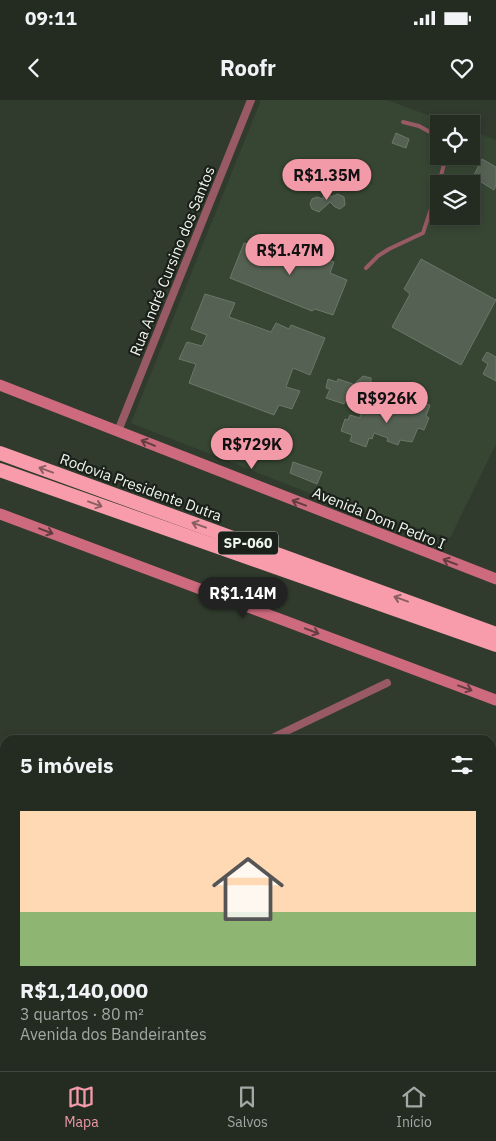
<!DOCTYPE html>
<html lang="pt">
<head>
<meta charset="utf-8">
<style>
	:root { --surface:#242c22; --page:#30382f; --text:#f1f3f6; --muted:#a3a7a5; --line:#414840; --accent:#f39aa9 }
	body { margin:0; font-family:"IBM Plex Sans",sans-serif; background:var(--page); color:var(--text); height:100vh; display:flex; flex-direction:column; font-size:19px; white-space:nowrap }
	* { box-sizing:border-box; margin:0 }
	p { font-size:16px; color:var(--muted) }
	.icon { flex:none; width:28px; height:28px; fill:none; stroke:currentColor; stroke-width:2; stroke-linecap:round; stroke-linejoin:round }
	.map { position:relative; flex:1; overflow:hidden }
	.side { position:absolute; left:0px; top:635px; width:496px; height:336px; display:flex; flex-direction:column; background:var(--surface); border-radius:15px 15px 0 0; box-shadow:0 2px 8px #0003,0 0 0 1px var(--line) }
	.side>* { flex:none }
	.buttons { position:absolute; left:430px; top:15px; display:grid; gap:10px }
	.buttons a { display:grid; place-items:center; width:50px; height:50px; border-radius:0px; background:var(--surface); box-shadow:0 2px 8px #0003,0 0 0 1px var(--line); font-size:25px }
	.price { position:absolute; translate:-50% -42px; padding:0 11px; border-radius:18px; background:var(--accent); color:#111; font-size:16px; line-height:32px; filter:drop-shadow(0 1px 2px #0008) }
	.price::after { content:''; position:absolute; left:50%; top:30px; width:15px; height:11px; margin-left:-8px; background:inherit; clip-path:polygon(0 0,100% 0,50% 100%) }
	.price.active { background:#222; color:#fff }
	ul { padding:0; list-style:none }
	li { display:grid; align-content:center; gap:10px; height:265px; padding:0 20px }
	li span { display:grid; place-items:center; height:155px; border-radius:0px; color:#555 }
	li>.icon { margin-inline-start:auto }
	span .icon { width:90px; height:90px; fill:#fffc; stroke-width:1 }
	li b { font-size:21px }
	h2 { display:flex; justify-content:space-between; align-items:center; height:60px; padding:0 20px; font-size:21px }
	.status { display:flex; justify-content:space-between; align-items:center; height:35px; padding:0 25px; background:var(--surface); direction:ltr }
	.status svg { height:14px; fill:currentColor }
	header { display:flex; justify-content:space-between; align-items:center; height:65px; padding:0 20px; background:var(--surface); font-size:22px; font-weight:800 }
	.dock { display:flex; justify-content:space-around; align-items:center; height:70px; border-top:1px solid var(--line); background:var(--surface); font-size:14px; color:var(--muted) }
	.dock a { display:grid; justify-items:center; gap:2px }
	.dock .active { color:var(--accent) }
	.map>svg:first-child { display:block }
</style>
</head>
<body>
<div class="status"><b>09:11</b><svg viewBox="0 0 49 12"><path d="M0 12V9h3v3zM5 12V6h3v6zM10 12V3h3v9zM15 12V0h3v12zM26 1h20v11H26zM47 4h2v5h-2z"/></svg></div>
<header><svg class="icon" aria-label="back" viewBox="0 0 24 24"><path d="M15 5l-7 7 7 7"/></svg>Roofr<svg class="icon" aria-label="heart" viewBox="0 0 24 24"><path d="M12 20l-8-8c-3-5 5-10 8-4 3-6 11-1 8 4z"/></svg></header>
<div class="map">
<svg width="496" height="971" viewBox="0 0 496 971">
	<rect width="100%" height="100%" fill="#303b2d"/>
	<path fill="#374633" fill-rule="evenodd" d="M261 0H387L452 24H439V56H471V31L496 40V344L450 438 322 398 131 323ZM439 84H471V116H439Z"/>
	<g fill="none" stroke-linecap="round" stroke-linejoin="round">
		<g stroke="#052400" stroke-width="2.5">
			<polyline points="496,698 496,708"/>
			<polyline points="491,723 496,711"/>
			<polyline points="491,755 496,764"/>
			<polyline points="496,838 496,834"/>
			<polyline points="0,901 5,903"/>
			<polyline points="68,966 70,971"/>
		</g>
	</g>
	<g fill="#556152" stroke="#6b7768">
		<polygon points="396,33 409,39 406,48 392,43"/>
		<polygon points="482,59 496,67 496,85 494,90 473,77"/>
		<polygon points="324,90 329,90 331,97 338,94 344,97 345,105 340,109 335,107 330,102 319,112 312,109 310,104 312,99 317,97 323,99"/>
		<polygon points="264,138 334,162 330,173 347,180 333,215 315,209 312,211 230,178 244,143 259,147"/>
		<polygon points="421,159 496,200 461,265 392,227 410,194 404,189"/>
		<polygon points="205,194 235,203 229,217 271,232 276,223 289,229 291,225 325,238 310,275 293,268 286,287 300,291 292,309 279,305 274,315 189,283 196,264 179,259 187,242 202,246 207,235 191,229"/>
		<polygon points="487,252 496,257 496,281 483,274 488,264 482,260"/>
		<polygon points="363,276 371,278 371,285 366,290 352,286"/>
		<polygon points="328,279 337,282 338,279 353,284 344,304 326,298 330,289 326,288"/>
		<polygon points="416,301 430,305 426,316 429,318 424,330 418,328 412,342 400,340 398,345 387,341 388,338 374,333 372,339 369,338 366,347 350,341 352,335 341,331 345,319 348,320 350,315 360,318 361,309 364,309 365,307 382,314 383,312 392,314 396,305 412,312"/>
		<polygon points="293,362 322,372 317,384 290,373"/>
	</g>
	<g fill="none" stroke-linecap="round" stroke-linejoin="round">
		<g stroke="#985a64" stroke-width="4">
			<polyline points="403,22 419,26 439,37"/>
			<polyline points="439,84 446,56"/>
			<polyline points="366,168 378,156 389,149 423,133 439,84"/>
		</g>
		<g stroke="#985a64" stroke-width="8">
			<polyline points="118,331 251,0"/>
			<polyline points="268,640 387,583"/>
			<polyline points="280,966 282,971"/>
		</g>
		<g stroke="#cd6a7d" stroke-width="11">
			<polyline points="0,285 496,479"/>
			<polyline points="0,414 496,600"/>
			<polyline points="487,971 496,967"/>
		</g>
		<g stroke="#f89cab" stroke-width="14">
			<polyline points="0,353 496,534"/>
			<polyline points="0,370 496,545"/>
		</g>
	</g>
	<defs><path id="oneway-shaft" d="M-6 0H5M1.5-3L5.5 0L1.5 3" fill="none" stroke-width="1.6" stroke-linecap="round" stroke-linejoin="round" transform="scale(1.25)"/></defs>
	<g stroke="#623e42">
		<use href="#oneway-shaft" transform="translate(148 343) rotate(-158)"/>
		<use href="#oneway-shaft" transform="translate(299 403) rotate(-159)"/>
		<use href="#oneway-shaft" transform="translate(46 431) rotate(21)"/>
		<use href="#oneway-shaft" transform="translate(450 462) rotate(-159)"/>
		<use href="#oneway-shaft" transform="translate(312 531) rotate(21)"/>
		<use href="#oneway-shaft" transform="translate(465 588) rotate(20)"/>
	</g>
	<g stroke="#8a5e62">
		<use href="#oneway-shaft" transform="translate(46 370) rotate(-160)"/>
		<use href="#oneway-shaft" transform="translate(95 404) rotate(20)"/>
		<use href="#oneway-shaft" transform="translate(199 425) rotate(-160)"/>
		<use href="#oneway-shaft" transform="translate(401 499) rotate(-160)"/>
	</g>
	<g text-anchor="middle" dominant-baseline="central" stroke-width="4.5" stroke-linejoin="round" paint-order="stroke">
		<rect fill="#1b201a" stroke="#afb5ad" stroke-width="1" x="218" y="431.5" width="60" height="23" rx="4"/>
		<g font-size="14" font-weight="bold" fill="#eef5ec">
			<text x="248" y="443">SP-060</text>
		</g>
		<g font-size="15" fill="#eef5ec" stroke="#1b201a">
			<text transform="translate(172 161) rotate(-68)">Rua André Cursino dos Santos</text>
			<text transform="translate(141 387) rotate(20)">Rodovia Presidente Dutra</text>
			<text transform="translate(379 418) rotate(22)">Avenida Dom Pedro I</text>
		</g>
	</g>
</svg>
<div class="buttons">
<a><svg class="icon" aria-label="locate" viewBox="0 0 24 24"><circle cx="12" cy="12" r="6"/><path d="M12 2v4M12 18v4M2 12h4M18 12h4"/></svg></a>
<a><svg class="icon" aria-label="layers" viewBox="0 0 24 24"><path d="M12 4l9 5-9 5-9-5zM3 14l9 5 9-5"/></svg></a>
</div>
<b class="price" style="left:327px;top:101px">R$1.35M</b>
<b class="price" style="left:290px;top:176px">R$1.47M</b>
<b class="price" style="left:387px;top:324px">R$926K</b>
<b class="price" style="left:252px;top:370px">R$729K</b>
<b class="price active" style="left:243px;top:519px">R$1.14M</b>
<section class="side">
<h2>5 imóveis<svg class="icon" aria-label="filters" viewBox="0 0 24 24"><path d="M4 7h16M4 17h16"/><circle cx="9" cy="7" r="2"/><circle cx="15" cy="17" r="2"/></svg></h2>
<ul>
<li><span style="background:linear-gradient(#ffd9b3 65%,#8fb573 0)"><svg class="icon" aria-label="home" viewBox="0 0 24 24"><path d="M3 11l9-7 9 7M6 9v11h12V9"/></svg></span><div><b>R$1,140,000</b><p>3 quartos · 80 m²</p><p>Avenida dos Bandeirantes</p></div></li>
</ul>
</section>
</div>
<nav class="dock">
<a class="active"><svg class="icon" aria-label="map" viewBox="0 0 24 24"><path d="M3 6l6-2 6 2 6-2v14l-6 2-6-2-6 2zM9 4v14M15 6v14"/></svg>Mapa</a>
<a><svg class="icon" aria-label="saved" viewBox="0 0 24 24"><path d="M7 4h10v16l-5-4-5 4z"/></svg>Salvos</a>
<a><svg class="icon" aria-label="home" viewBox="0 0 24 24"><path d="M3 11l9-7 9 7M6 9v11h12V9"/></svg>Início</a>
</nav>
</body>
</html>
